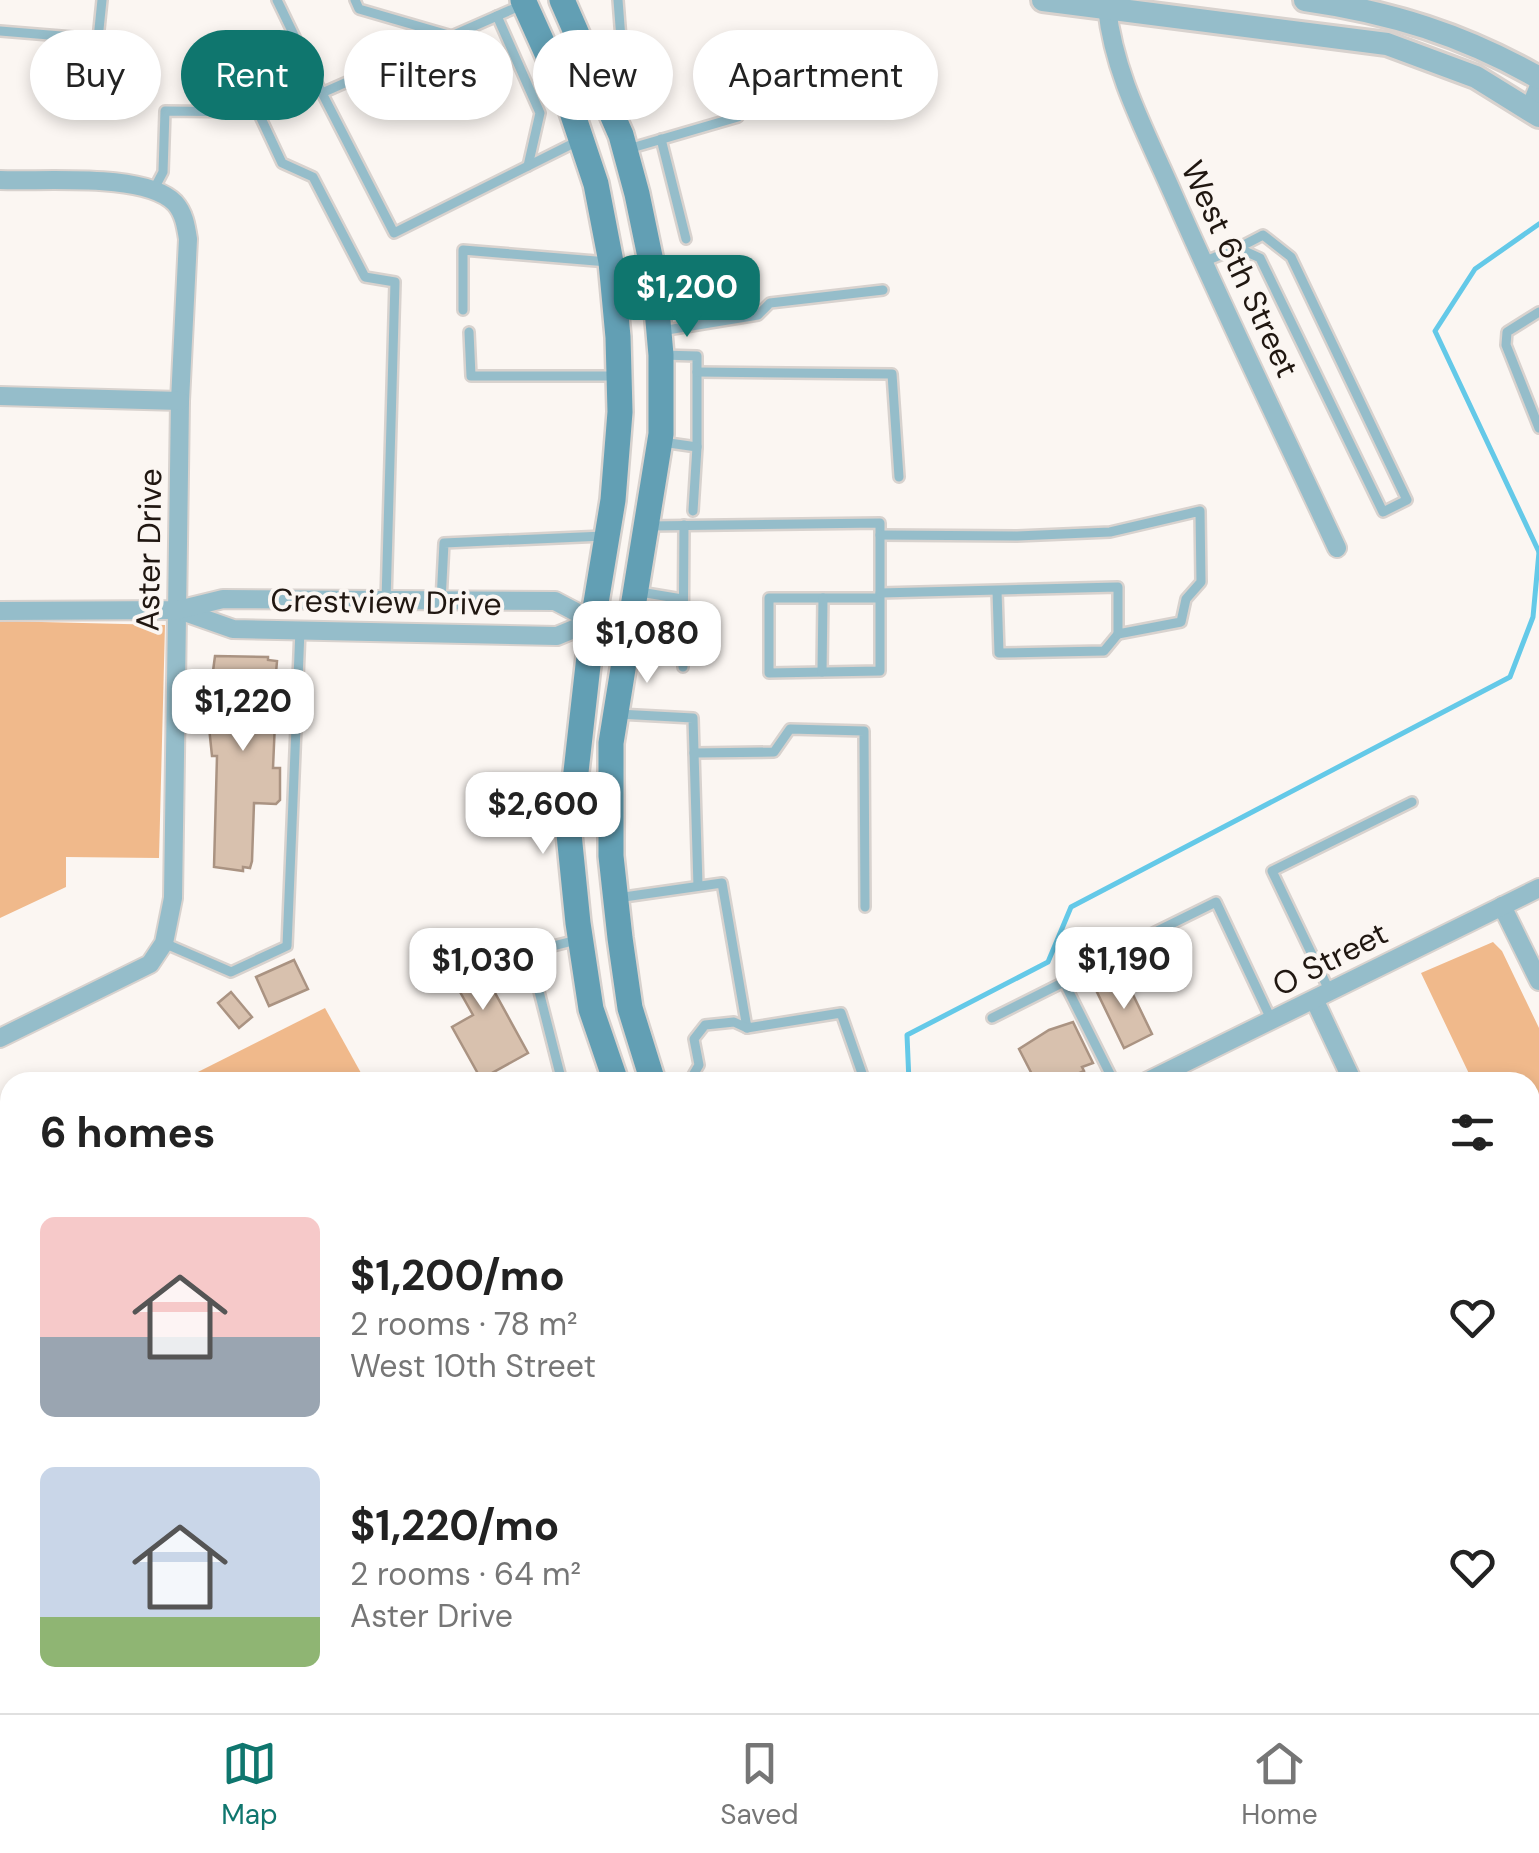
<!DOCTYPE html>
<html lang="en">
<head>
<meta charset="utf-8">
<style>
	:root { --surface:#fff; --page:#f2f2f2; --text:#222; --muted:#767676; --line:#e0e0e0; --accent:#0f766e }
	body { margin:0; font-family:"DM Sans",sans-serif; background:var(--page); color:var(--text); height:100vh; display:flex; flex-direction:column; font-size:38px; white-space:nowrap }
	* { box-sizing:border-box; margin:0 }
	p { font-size:32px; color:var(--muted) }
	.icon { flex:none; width:55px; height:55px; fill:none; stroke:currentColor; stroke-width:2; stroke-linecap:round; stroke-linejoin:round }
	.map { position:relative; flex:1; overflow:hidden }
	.side { position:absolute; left:0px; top:1072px; width:1540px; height:642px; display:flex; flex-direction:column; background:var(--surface); border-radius:30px 30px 0 0; box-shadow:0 5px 15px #0003 }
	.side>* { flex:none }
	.hud { position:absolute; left:30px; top:30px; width:1000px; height:90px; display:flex; gap:20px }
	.price { position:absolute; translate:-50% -85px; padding:0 22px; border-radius:20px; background:#fff; color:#222; font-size:32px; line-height:65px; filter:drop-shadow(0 2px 5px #0008) }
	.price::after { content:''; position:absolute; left:50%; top:60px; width:30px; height:22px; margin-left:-15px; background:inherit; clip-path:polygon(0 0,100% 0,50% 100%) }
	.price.active { background:var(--accent); color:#fff }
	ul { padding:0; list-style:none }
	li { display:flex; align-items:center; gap:30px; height:250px; padding:0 40px }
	li span { display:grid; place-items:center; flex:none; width:280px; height:200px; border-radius:15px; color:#555 }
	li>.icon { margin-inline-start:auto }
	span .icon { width:120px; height:120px; fill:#fffc; stroke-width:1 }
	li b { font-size:42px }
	h2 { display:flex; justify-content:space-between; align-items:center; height:120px; padding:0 40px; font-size:42px }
	.chip { padding:0 35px; border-radius:45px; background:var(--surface); box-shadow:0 5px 15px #0003; font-size:35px; line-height:90px }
	.chip.active { background:var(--accent); color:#fff }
	.tabs { display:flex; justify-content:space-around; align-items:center; height:140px; border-top:2px solid var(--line); background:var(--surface); font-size:28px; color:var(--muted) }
	.tabs a { display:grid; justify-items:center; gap:5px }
	.tabs .active { color:var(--accent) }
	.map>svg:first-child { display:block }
</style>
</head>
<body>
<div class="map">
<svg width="1539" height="1713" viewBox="0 0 1539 1713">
	<rect width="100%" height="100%" fill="#fbf6f2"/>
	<g fill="#f0b98b">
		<polygon points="0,621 165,625 159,858 66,857 66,887 0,918"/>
		<polygon points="1493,942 1502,951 1539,1028 1539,1222 1530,1203 1530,1082 1473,1082 1421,973"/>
		<polygon points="325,1008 366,1082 178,1082"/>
		<polygon points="10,1167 10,1705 900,1705 904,1713 0,1713 0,1172"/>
	</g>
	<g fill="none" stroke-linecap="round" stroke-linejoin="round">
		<g stroke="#64c9e8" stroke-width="5">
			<polyline points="1539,224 1475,269 1435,331 1539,552"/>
			<polyline points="909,1082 907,1035 1048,962 1071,907 1510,677 1533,617 1539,552"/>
			<polyline points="0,1600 10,1595"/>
		</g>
	</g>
	<g fill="#d8c1ae" stroke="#aa9382" stroke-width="2.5">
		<polygon points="215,656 268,657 268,660 277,661 272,721 275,722 273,768 280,768 280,800 276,804 254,803 252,861 250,868 243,867 243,871 214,867 217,756 212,756 209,727 213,727 214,720 219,720 221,693 214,692 214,686 211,686"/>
		<polygon points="477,940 503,986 494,991 528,1053 481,1079 452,1027 473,1015 442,960"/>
		<polygon points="294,960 308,989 269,1006 256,977"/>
		<polygon points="1124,976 1152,1034 1124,1048 1096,990"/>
		<polygon points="231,992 252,1017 239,1028 218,1003"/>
		<polygon points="1073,1022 1093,1063 1082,1067 1084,1071 1060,1082 1036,1082 1019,1049 1049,1030"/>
	</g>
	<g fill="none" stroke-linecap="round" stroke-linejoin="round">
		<defs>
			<g id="service">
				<polyline points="277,0 322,93 522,5"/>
				<polyline points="355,0 359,9 452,36"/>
				<polyline points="497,16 540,113 528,166"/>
				<polyline points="0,31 98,39 102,0"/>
				<polyline points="598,70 622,52 618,0"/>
				<polyline points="322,93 394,233 578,141"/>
				<polyline points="661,139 686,239"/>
				<polyline points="628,149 738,117"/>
				<polyline points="154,189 163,172 165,111 258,112 282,163 313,177 365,277 395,282 386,601"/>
				<polyline points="1203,262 1238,248 1260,258 1383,512 1407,500 1291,257 1263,235 1238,248"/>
				<polyline points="463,310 463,250 608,262"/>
				<polyline points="1539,312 1507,332 1506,345 1539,428"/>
				<polyline points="661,331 758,315 770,303 883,290"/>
				<polyline points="469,332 471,376 616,376"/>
				<polyline points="661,355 697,356 697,447"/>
				<polyline points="697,372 892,374 899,477"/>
				<polyline points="662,442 697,447 693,511"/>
				<polyline points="648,526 880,523 880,598 769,598 769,673 880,671 880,598"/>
				<polyline points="997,591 999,653 1104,651 1118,634"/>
				<polyline points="640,592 682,599"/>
				<polyline points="880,593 1118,587 1118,634 1181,622 1186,599 1201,582 1200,511 1110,532 1017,536 880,535"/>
				<polyline points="441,601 444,543 604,536"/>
				<polyline points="683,667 684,525"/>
				<polyline points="822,672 823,598"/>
				<polyline points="618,714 693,718 698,886"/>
				<polyline points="694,753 774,752 790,729 864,731 865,907"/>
				<polyline points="617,898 722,883 747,1028 841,1013 865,1082"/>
				<polyline points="164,943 231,972 287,946 300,630"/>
				<polyline points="1084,967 1216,902 1271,1019"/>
				<polyline points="1329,990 1272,871 1412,802"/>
				<polyline points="992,1018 1064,982 1114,1082"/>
				<polyline points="562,1082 529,952 577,940"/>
				<polyline points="689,1082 699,1065 694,1039 705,1025 734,1022 747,1028"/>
				<polyline points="0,1547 10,1542"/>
				<polyline points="149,1705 153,1713"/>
				<polyline points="711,1713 715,1705"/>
			</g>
			<g id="minor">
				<path d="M1107 8C1114 75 1147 134 1173 194 1225 313 1282 430 1337 548"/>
				<polyline points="1530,108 1539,86"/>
				<path d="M0 180C43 182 145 172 175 203 184 213 186 226 188 239L180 401 173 898 164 943 150 964 0 1038"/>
				<polyline points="0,396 180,401"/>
				<polyline points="179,610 233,629 557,636 593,621 630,621"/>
				<polyline points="0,611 178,610 223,599 555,601 593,621"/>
				<polyline points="1502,906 1539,981"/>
				<polyline points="1315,1001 1353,1082"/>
				<polyline points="1146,1082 1539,888"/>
				<polyline points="1530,1455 1539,1474"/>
				<polyline points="0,1641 10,1637"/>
				<polyline points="526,1705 530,1713"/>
				<polyline points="598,1705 610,1708 629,1705"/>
				<polyline points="1174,1705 1178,1713"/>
				<polyline points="1417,1705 1421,1713"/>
				<polyline points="454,1713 470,1705"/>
			</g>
			<g id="tertiary">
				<polyline points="1043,0 1387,44 1476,77 1539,116"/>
				<path d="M1305 0C1390 12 1464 35 1539 78"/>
			</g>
			<g id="secondary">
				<polyline points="523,0 568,100 596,184 611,262 618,337 620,412 613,500 593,621 569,834 578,923 591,1009 616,1082"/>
				<polyline points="562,0 621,135 637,194 654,276 661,355 661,434 611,743 611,856 620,938 630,1008 653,1082"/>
				<polyline points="929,1705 933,1713"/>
				<polyline points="967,1705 971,1713"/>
			</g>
		</defs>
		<use href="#service" stroke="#d8d2ce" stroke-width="14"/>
		<use href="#minor" stroke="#d8d2ce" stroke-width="22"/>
		<use href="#tertiary" stroke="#d8d2ce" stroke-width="28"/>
		<use href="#secondary" stroke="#d8d2ce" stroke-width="30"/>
		<use href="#service" stroke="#95bdca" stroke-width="9"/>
		<use href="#minor" stroke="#95bdca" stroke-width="18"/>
		<use href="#tertiary" stroke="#95bdca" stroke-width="22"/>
		<use href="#secondary" stroke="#629fb4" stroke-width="25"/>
	</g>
	<g text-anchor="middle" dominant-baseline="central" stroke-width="8" stroke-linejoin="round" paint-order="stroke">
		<g font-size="32" fill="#201711" stroke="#fbf6f2">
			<text transform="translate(1240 269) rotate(65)">West 6th Street</text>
			<text transform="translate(149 550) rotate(-89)">Aster Drive</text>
			<text transform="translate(386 602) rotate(1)">Crestview Drive</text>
			<text transform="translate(1330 959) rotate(-27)">O Street</text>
		</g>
	</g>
</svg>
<b class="price active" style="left:687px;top:340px">$1,200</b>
<b class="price" style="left:647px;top:686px">$1,080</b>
<b class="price" style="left:243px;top:754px">$1,220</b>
<b class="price" style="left:543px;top:857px">$2,600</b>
<b class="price" style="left:1124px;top:1012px">$1,190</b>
<b class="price" style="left:483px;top:1013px">$1,030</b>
<div class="hud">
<a class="chip">Buy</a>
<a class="chip active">Rent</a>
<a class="chip">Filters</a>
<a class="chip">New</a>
<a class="chip">Apartment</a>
</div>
<section class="side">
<h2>6 homes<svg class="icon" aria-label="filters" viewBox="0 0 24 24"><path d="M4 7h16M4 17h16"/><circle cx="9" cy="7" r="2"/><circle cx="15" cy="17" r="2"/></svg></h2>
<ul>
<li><span style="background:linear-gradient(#f6c9c9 60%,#9aa5b1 0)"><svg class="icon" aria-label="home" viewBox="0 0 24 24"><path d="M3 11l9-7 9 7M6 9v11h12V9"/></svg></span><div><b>$1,200/mo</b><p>2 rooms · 78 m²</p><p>West 10th Street</p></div><svg class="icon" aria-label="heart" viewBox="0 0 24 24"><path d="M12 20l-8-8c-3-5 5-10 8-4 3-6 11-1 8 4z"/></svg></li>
<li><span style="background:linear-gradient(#c9d6e8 75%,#8fb573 0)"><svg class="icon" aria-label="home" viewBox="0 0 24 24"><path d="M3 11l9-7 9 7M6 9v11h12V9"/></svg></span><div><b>$1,220/mo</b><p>2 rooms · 64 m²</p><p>Aster Drive</p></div><svg class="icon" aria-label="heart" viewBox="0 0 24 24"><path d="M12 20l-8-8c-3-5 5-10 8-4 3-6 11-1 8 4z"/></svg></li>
</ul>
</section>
</div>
<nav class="tabs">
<a class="active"><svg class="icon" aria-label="map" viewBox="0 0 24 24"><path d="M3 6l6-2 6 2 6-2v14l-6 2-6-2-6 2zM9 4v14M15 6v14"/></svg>Map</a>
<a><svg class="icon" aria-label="saved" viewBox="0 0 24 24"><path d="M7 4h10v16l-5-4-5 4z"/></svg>Saved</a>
<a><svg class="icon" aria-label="home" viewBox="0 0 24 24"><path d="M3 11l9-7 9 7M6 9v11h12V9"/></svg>Home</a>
</nav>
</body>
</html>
